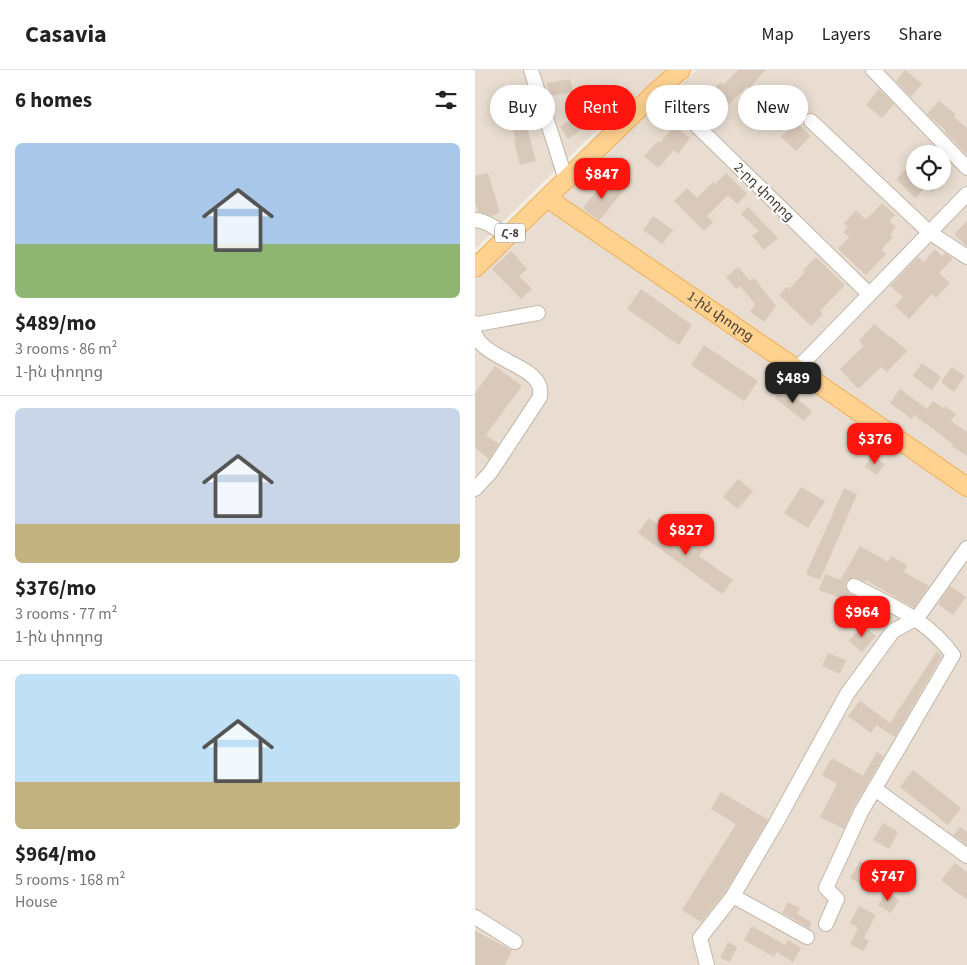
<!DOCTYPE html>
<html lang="en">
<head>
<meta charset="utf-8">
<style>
	:root { --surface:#fff; --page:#f2f2f2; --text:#222; --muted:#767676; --line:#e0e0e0; --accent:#ff140e }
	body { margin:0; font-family:"Source Sans 3","Noto Sans Armenian",sans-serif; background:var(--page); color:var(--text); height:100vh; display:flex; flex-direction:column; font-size:19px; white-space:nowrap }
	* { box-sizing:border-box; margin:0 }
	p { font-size:16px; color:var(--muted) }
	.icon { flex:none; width:28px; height:28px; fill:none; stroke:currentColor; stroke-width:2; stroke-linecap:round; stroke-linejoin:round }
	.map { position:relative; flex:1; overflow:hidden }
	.drawer { display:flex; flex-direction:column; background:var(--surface); width:475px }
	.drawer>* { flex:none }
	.banner { position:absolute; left:15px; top:15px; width:401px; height:45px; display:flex; gap:10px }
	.controls { position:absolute; left:431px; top:75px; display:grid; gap:10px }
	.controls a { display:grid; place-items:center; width:45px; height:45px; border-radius:50%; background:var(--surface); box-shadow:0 2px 12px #0003; font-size:25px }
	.price { position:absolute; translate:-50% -42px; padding:0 11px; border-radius:10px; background:var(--accent); color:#fff; font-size:16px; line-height:32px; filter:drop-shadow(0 1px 2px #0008) }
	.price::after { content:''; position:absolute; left:50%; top:30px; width:15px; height:11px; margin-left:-8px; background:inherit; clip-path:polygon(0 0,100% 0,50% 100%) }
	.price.selected { background:#222; color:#fff }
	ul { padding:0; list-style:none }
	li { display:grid; align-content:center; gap:10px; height:265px; padding:0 15px }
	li+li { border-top:1px solid var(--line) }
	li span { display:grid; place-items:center; height:155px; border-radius:8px; color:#555 }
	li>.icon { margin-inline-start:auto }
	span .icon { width:90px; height:90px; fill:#fffc; stroke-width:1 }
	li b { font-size:21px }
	h2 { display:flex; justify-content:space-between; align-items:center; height:60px; padding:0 15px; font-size:21px }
	.chip { padding:0 18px; border-radius:22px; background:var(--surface); box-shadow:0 2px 12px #0003; font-size:18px; line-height:45px }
	.chip.selected { background:var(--accent); color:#fff }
	header { display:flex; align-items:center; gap:30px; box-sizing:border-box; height:70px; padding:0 25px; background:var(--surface); border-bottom:1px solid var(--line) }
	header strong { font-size:24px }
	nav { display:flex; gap:28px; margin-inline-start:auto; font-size:18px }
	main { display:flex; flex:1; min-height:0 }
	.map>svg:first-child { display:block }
</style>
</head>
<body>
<header>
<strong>Casavia</strong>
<nav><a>Map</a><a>Layers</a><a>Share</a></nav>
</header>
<main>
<section class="drawer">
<h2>6 homes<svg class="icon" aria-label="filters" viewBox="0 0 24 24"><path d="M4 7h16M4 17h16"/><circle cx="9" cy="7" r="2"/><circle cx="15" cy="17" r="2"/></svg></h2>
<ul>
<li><span style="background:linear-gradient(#a9c7e8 65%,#8fb573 0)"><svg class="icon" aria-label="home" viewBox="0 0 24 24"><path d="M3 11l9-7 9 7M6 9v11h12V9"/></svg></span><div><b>$489/mo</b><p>3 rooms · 86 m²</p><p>1-ին փողոց</p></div></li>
<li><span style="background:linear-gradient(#c9d6e8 75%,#c2b280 0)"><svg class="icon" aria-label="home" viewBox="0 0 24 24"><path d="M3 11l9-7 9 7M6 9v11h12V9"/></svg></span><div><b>$376/mo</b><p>3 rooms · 77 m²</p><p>1-ին փողոց</p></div></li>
<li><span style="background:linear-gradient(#bfe0f5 70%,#c2b280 0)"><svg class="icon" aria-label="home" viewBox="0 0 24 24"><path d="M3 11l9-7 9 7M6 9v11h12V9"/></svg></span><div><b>$964/mo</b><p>5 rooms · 168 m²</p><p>House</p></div></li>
</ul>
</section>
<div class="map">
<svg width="492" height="895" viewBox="0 0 492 895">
	<rect width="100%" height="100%" fill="#f3ece3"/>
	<g fill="#e8ddd0" fill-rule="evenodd">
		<polygon points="0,0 192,0 110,71 0,179"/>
		<path d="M222 0H492V895H0V210L111 99ZM440 84H468V111H440Z"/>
	</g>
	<g fill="#d9c9ba">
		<polygon points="263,0 291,0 274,18 272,16 233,55 218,40 246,12 248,15"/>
		<polygon points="430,0 447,14 436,27 421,11"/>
		<polygon points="95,9 98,22 75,26 72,13"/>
		<polygon points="404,19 419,34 407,48 391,35"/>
		<polygon points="464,31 481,45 479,47 492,58 492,85 470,62 471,61 452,44"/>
		<polygon points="48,43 61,91 45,95 39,71 41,71 35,47"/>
		<polygon points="100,47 108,59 93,69 85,57"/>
		<polygon points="321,52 336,66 321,81 306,67"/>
		<polygon points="199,56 215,68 203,84 199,80 183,98 169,86 183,71 185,73"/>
		<polygon points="457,75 466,84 448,84"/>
		<polygon points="440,90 440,111 468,111 457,122 451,117 440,128 421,109"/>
		<polygon points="13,103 25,143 16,146 3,142 0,132 0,106"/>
		<polygon points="251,103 272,124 262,134 253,125 232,146 238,152 229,161 199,131 212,118 222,128 238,112 240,114"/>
		<polygon points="131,109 147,122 124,151 108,138"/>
		<polygon points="407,133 420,145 414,151 421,157 415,164 418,167 406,180 411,184 391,205 363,179 374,167 368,162 373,157 369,153 381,140 391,150"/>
		<polygon points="273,137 303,168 289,180 277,166 284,161 266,144"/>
		<polygon points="178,146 198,160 187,174 168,160"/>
		<polygon points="492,151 492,177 479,164"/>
		<polygon points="460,179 467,186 470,183 478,188 464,203 475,213 461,228 457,224 434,249 420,236 428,227 415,216 443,187 449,192"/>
		<polygon points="36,181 52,199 44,206 57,219 46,229 17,199"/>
		<polygon points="341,187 370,215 345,241 348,244 336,256 304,225 312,217 314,219 330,202 328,200"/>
		<polygon points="263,197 275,211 279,208 301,236 289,252 275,242 280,234 265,216 261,219 251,207"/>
		<polygon points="166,219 217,255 204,275 152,239"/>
		<polygon points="399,254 414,267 415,266 432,281 412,302 406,297 383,319 365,299 389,276 384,271"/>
		<polygon points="229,275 283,311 269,331 216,295"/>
		<polygon points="447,293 466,307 457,320 438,306"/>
		<polygon points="20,296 47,316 11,365 24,374 14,389 0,378 0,323"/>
		<polygon points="477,297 490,306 479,322 466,312"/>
		<polygon points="308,318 337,341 329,351 300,328"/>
		<polygon points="425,319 452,339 458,331 468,338 470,336 481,344 476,351 492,362 492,386 477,376 478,374 439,345 437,349 415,333"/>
		<polygon points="397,385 410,394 402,405 390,397"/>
		<polygon points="263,409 278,421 263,439 248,427"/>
		<polygon points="326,417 350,431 333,458 309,443"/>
		<polygon points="369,418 382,424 345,510 331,504"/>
		<polygon points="174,448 213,478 217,472 228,480 224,486 258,510 247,524 163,463"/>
		<polygon points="385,476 413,492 416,486 432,495 429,502 454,516 439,538 391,510 390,512 379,507 371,512 370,517 375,524 383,528 381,534 344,520 350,504 365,510"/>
		<polygon points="475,516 491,527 478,545 463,534"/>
		<polygon points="387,555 401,566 387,582 374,571"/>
		<polygon points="462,581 467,586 420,667 401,655 396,663 373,646 385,631 415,653"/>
		<polygon points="353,583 371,590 365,604 347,596"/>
		<polygon points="402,682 409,686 378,738 369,759 345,747 362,714 347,705 357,688 388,706"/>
		<polygon points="438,700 486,738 473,755 425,717"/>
		<polygon points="246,722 293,750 251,821 226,852 207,840 261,754 236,739"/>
		<polygon points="408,753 423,762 414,779 398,770"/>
		<polygon points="485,757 492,762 492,775 478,765"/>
		<polygon points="385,791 401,800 391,817 375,808"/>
		<polygon points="480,793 492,802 492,830 466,810"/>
		<polygon points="411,821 424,830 416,843 403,835"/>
		<polygon points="313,832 325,838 322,844 337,852 334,858 307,843"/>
		<polygon points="384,836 401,845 389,868 394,871 388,881 375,874 383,858 375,853"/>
		<polygon points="277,856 310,875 313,870 326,878 318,892 302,882 299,887 269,870"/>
		<polygon points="0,861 37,880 30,895 0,895"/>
		<polygon points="253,872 262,877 255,892 245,888"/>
	</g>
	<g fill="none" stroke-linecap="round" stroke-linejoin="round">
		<defs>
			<g id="minor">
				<polyline points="56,0 91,110"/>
				<polyline points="398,0 492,98"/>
				<polyline points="184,19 394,224"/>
				<polyline points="336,51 454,162 492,187"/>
				<path d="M0 150C12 151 22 159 32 166"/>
				<polyline points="0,253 3,254 63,243"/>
				<path d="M0 264C8 287 56 295 64 315 66 319 65 323 65 327L15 403 0 419"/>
				<polyline points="322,299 492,124"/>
				<polyline points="400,719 492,786"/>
				<polyline points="258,826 332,867"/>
				<polyline points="0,847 40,872"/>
				<path d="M351 854 362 829 351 818 386 742 478 585C452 549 417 536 379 516"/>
				<polyline points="232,895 225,868 258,826 301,753 372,624 418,561 442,548 492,478"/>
			</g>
			<g id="major">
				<path id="s1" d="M72 128 322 299 492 417"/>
				<polyline points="0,198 184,19 206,0"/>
			</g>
		</defs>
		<use href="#minor" stroke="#c3b6a7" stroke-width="16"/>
		<use href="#major" stroke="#f0ae54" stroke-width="20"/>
		<use href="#minor" stroke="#fff" stroke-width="14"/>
		<use href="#major" stroke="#ffd290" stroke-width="18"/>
	</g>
	<g text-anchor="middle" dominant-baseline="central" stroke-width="4" stroke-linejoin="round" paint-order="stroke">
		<rect fill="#fff" stroke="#7e7670" stroke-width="1" x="20" y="153.5" width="30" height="19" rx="4"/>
		<g font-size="12" font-weight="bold" fill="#463c32">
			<text x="35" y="163">Հ-8</text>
		</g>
		<g font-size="14" fill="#463c32" stroke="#fff">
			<text transform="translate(289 122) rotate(44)">2-րդ փողոց</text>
			<text stroke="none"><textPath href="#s1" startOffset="210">1-ին փողոց</textPath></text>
		</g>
	</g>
</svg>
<div class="controls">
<a><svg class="icon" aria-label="locate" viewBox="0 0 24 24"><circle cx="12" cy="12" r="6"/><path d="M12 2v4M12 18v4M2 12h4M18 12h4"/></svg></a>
</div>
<b class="price" style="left:127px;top:130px">$847</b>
<b class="price selected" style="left:318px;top:334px">$489</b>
<b class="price" style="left:400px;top:395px">$376</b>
<b class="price" style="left:211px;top:486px">$827</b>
<b class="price" style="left:387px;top:568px">$964</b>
<b class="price" style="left:413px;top:832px">$747</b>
<div class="banner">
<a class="chip">Buy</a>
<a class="chip selected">Rent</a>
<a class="chip">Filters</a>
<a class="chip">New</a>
</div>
</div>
</main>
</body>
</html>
